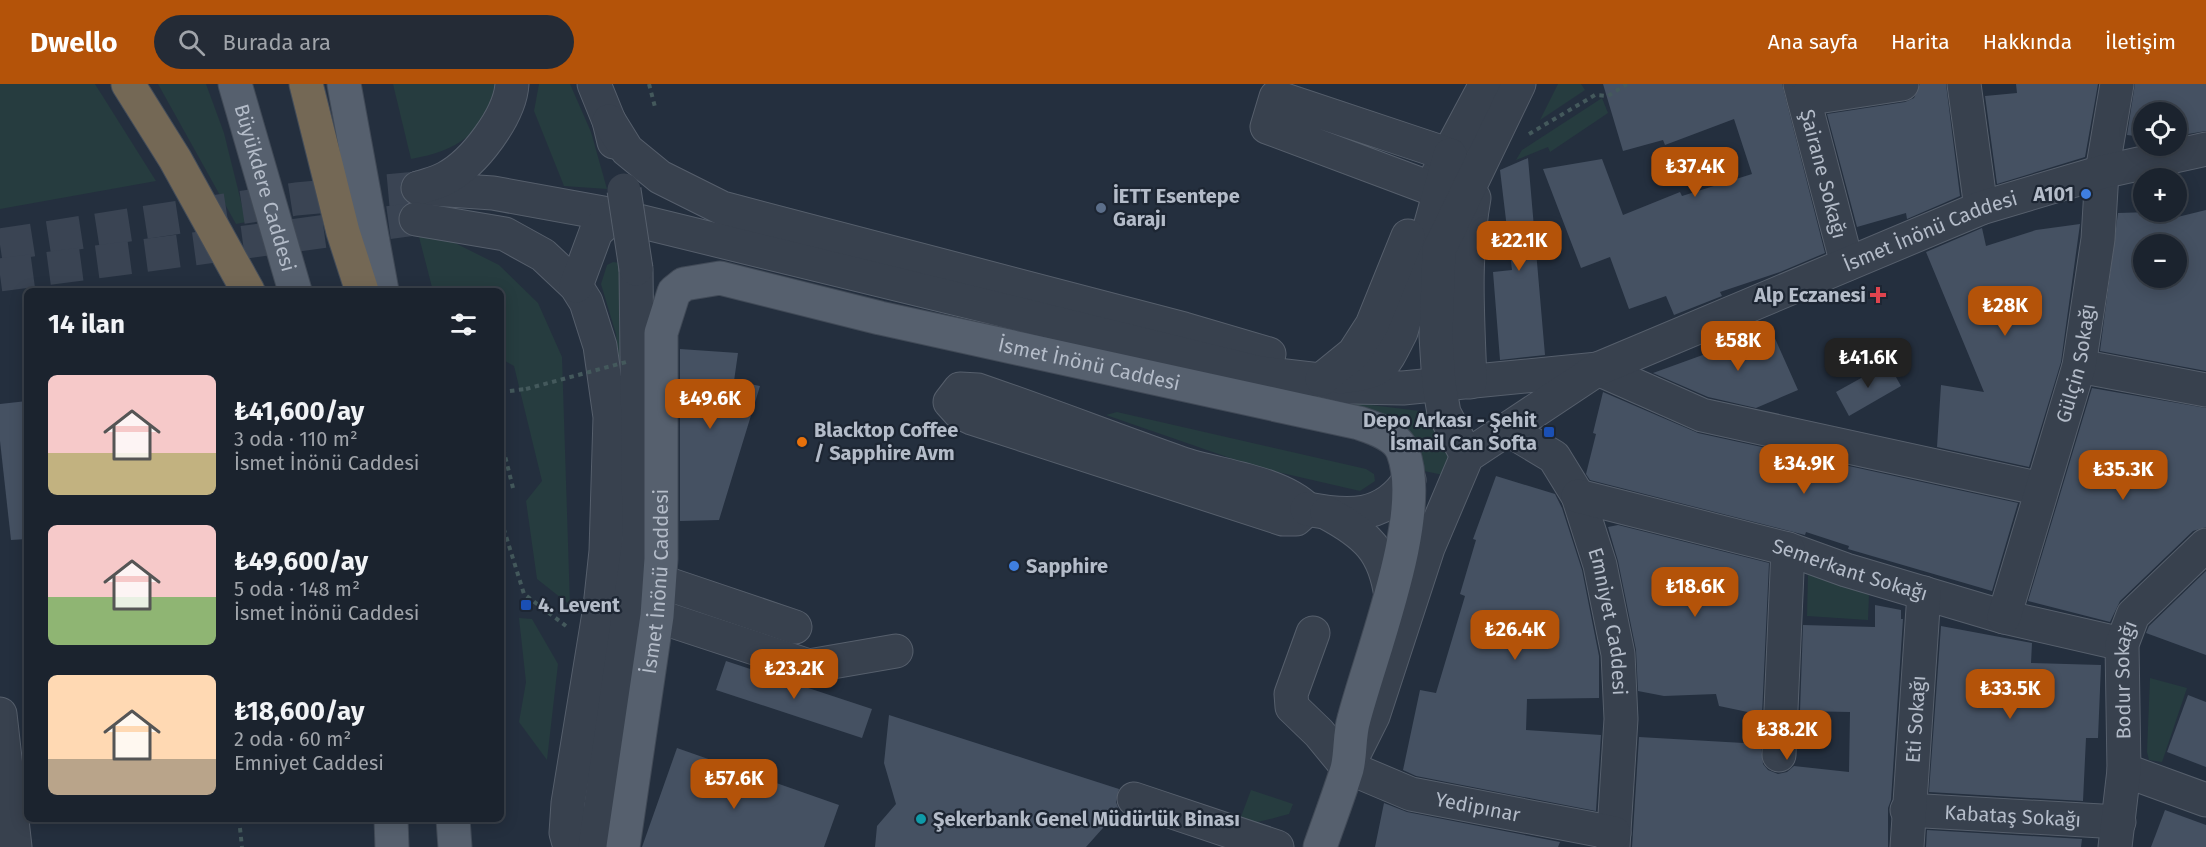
<!DOCTYPE html>
<html lang="tr">
<head>
<meta charset="utf-8">
<style>
	:root { --surface:#1b232e; --page:#242b36; --text:#f1f3f6; --muted:#a0a4aa; --line:#39404a; --accent:#b45309 }
	body { margin:0; font-family:"Fira Sans",sans-serif; background:var(--page); color:var(--text); height:100vh; display:flex; flex-direction:column; font-size:22px; white-space:nowrap }
	* { box-sizing:border-box; margin:0 }
	p { font-size:20px; color:var(--muted) }
	.icon { flex:none; width:33px; height:33px; fill:none; stroke:currentColor; stroke-width:2; stroke-linecap:round; stroke-linejoin:round }
	.map { position:relative; flex:1; overflow:hidden }
	.panel { position:absolute; left:24px; top:204px; width:480px; height:534px; display:flex; flex-direction:column; background:var(--surface); border-radius:9px; box-shadow:0 3px 15px #0003,0 0 0 2px var(--line) }
	.panel>* { flex:none }
	.tools { position:absolute; left:2133px; top:18px; display:grid; gap:12px }
	.tools a { display:grid; place-items:center; width:54px; height:54px; border-radius:50%; background:var(--surface); box-shadow:0 3px 15px #0003,0 0 0 2px var(--line); font-size:30px }
	.price { position:absolute; translate:-50% -51px; padding:0 14px; border-radius:12px; background:var(--accent); color:#fff; font-size:20px; line-height:39px; filter:drop-shadow(0 2px 3px #0008) }
	.price::after { content:''; position:absolute; left:50%; top:36px; width:18px; height:14px; margin-left:-9px; background:inherit; clip-path:polygon(0 0,100% 0,50% 100%) }
	.price.selected { background:#222; color:#fff }
	ul { padding:0; list-style:none }
	li { display:flex; align-items:center; gap:18px; height:150px; padding:0 24px }
	li span { display:grid; place-items:center; flex:none; width:168px; height:120px; border-radius:9px; color:#555 }
	li>.icon { margin-inline-start:auto }
	span .icon { width:72px; height:72px; fill:#fffc; stroke-width:1 }
	li b { font-size:26px }
	h2 { display:flex; justify-content:space-between; align-items:center; height:72px; padding:0 24px; font-size:26px }
	header { display:flex; align-items:center; gap:36px; box-sizing:border-box; height:84px; padding:0 30px; background:var(--accent); color:#fff }
	header strong { font-size:28px }
	nav { display:flex; gap:33px; margin-inline-start:auto; font-size:21px }
	.search { width:420px; height:54px; background:var(--page); display:flex; align-items:center; gap:15px; box-sizing:border-box; padding:0 21px; border-radius:33px; color:var(--muted); font-size:22px }
	.map>svg:first-child { display:block }
</style>
</head>
<body>
<header>
<strong>Dwello</strong>
<div class="search"><svg class="icon" aria-label="search" viewBox="0 0 24 24"><circle cx="10" cy="10" r="6"/><path d="M15 15l6 6"/></svg>Burada ara</div>
<nav><a>Ana sayfa</a><a>Harita</a><a>Hakkında</a><a>İletişim</a></nav>
</header>
<div class="map">
<svg width="2206" height="763" viewBox="0 0 2206 763">
	<rect width="100%" height="100%" fill="#242f3e"/>
	<g fill="#263c3f">
		<polygon points="0,0 95,0 156,97 0,125"/>
		<polygon points="158,0 206,0 224,49 246,138 236,140"/>
		<path d="M393 0H497C487 48 457 67 411 75Z"/>
		<polygon points="539,0 570,0 591,48 607,105 564,102 534,27"/>
		<polygon points="1558,0 1581,0 1585,6 1540,36"/>
		<polygon points="1602,14 1608,29 1550,68 1548,63 1516,76 1522,66"/>
		<polygon points="418,149 451,157 499,181 538,219 562,273 570,521 537,495 526,417 542,397 514,282 501,275 501,207 433,207"/>
		<polygon points="613,178 620,179 623,345 616,250 601,200 607,181"/>
		<path d="M1347 318 1436 329 1450 352 1448 392 1424 387C1403 351 1385 337 1347 318Z"/>
		<polygon points="1117,328 1366,385 1374,390 1375,397 1360,407 1256,383 1106,331"/>
		<polygon points="1808,490 1869,511 1868,536 1807,532"/>
		<polygon points="519,534 532,535 558,580 547,676 519,638 526,598"/>
		<polygon points="2150,594 2187,604 2162,678 2149,676 2147,668"/>
		<path d="M1251 706 1293 720 1289 730C1272 734 1256 741 1239 738Z"/>
	</g>
	<g fill="#455162" fill-rule="evenodd">
		<polygon points="1603,0 1782,0 1825,169 1780,188 1720,208 1722,212 1674,231 1666,212 1629,225 1610,173 1581,184 1543,85 1602,75 1623,131 1680,108 1682,112 1752,90 1734,35 1665,61 1663,56 1623,67"/>
		<polygon points="1920,0 1946,0 1960,112 1907,135 1906,129 1857,143 1827,30 1905,18 1914,14"/>
		<polygon points="2016,0 2098,0 2085,73 1997,100 1985,12 2017,9"/>
		<polygon points="2135,0 2206,0 2206,47 2176,52 2176,28 2144,28 2144,53 2127,51"/>
		<polygon points="1528,74 1545,271 1500,276 1493,188 1512,186 1500,86"/>
		<path d="M2206 126V287L2100 267 2118 129 2151 128 2153 139ZM2144 160H2176V194H2144Z"/>
		<polygon points="2080,140 2061,278 2029,383 1937,363 1941,301 1984,308 1926,168 1982,144 1986,162 2036,146"/>
		<polygon points="1769,241 1798,306 1756,324 1708,313 1653,289 1733,260 1732,258"/>
		<polygon points="680,265 738,269 734,297 760,302 719,436 680,437"/>
		<polygon points="1888,279 1901,302 1849,332 1836,308"/>
		<polygon points="2092,304 2206,324 2206,443 2193,447 2120,517 2110,538 2028,517"/>
		<polygon points="1603,308 1698,349 2018,419 1992,507 1848,465 1849,462 1806,448 1805,451 1590,396 1586,390 1596,350 1593,349"/>
		<polygon points="27,317 27,455 11,456 0,357 0,320"/>
		<polygon points="1496,392 1555,410 1562,424 1582,486 1599,572 1599,614 1527,615 1526,646 1601,651 1596,727 1416,692 1403,686 1420,606 1436,609 1465,512 1460,510 1476,456 1473,455"/>
		<polygon points="1618,441 1769,479 1762,631 1719,622 1716,610 1664,612 1638,607 1636,566 1618,477 1608,443"/>
		<polygon points="2206,487 2206,571 2146,549 2149,542"/>
		<polygon points="1875,521 1901,526 1901,535 1903,535 1891,716 1888,724 1888,763 1632,763 1639,653 1761,660 1763,680 1768,686 1778,690 1787,688 1794,682 1849,688 1850,628 1800,627 1803,541 1875,543"/>
		<polygon points="1941,542 2032,559 2031,579 2101,581 2098,654 2086,654 2083,717 1929,708"/>
		<polygon points="726,577 872,625 862,654 716,606"/>
		<polygon points="2188,611 2206,618 2206,683 2167,668"/>
		<polygon points="889,631 1119,705 1116,718 1119,726 1086,763 875,763 877,742 896,720 884,679"/>
		<polygon points="677,664 839,721 824,763 642,763"/>
		<polygon points="1384,719 1407,728 1560,758 1558,763 1375,763"/>
		<polygon points="2165,726 2206,741 2206,763 2151,763"/>
		<polygon points="1927,746 2082,755 2081,763 1926,763"/>
	</g>
	<g fill="none" stroke-linecap="round" stroke-linejoin="round">
		<g stroke="#3a4453" stroke-width="33" stroke-dasharray="33 16" stroke-linecap="butt">
			<polyline points="0,161 296,115 418,104"/>
			<polyline points="0,191 416,135"/>
		</g>
		<defs>
			<g id="minor">
				<polyline points="594,0 609,37 614,58"/>
				<path id="s1" d="M1800 0 1847 180"/>
				<polyline points="1964,0 1981,124"/>
				<polyline points="1804,15 1902,0"/>
				<polyline points="609,37 627,66 660,93 722,124 1184,245 1269,270"/>
				<polyline points="1438,90 1486,0"/>
				<polyline points="418,104 493,109 614,131 1260,289 1320,296 1350,303 1403,304 1598,285"/>
				<path d="M419 104C427 101 437 99 446 94 474 79 510 32 512 0"/>
				<polyline points="1430,104 1267,43 1276,13 1450,71"/>
				<polyline points="416,135 505,150 543,171 576,202 586,218 600,262 610,333 606,467 600,523 568,719 566,749 570,763"/>
				<polyline points="576,202 596,148 614,131"/>
				<polyline points="2079,282 2206,306"/>
				<polyline points="1598,285 1702,331 2041,405"/>
				<path d="M1341 293C1383 287 1382 286 1401 248L1450 71"/>
				<polyline points="1322,295 1354,269 1372,241 1408,152"/>
				<path d="M1470 298C1468 237 1463 175 1474 114"/>
				<path d="M960 305 978 306C1045 329 1112 355 1180 379 1217 392 1279 397 1307 425L1296 435H1283L972 334 959 328 950 318Z"/>
				<path id="s2" d="M1509 346 1554 373 1578 412 1600 481 1618 570 1621 635 1613 763"/>
				<polyline points="1467,372 1444,329 1439,300 1436,252 1439,166 1519,0"/>
				<path id="s3" d="M1578 412 1788 465 1846 486 2004 533 2122 560"/>
				<path d="M1307 425C1348 433 1384 435 1409 396"/>
				<path d="M1327 429C1366 450 1385 467 1391 513"/>
				<polyline points="659,497 795,543"/>
				<polyline points="657,532 809,582 896,567"/>
				<path id="s4" d="M2004 533 2079 282 2098 155 2102 88 2117 0"/>
				<path id="s5" d="M1313 549 1291 610 1292 623 1319 649 1347 683 1411 710 1614 749"/>
				<polyline points="0,630 15,763"/>
				<polyline points="1779,671 1788,465"/>
				<path id="s6" d="M1351 676 1373 632 1428 464 1467 372 1598 285 1981 124 2102 88 2206 65"/>
				<polyline points="2124,686 2206,716"/>
				<polyline points="1134,715 1277,763"/>
				<path id="s7" d="M1907 726 2119 738"/>
				<polyline points="595,763 639,456 636,185"/>
				<path id="s8" d="M1907 763 1924 509"/>
				<path id="s9" d="M2115 763 2124 686 2122 560 2133 531 2206 461"/>
			</g>
			<g id="major">
				<path id="s10" d="M235 0 295 207"/>
				<polyline points="344,0 382,207"/>
				<polyline points="391,735 392,763"/>
				<polyline points="453,735 455,763"/>
				<path id="s11" d="M623 763 657 532 661 475V249L674 208 684 200 720 194 880 234 1359 339C1374 344 1397 351 1403 368 1427 431 1371 569 1354 635 1349 651 1351 669 1347 685 1339 711 1329 737 1320 763"/>
			</g>
			<g id="highway">
				<polyline points="128,0 175,75 248,207"/>
				<polyline points="306,0 343,148 362,207"/>
			</g>
		</defs>
		<use href="#minor" stroke="#565f6c" stroke-width="35"/>
		<use href="#major" stroke="#414a57" stroke-width="35"/>
		<use href="#highway" stroke="#434c59" stroke-width="35"/>
		<g stroke="#44595c" stroke-width="4" stroke-dasharray="4.5 4.5" stroke-linecap="butt">
			<polyline points="649,0 655,23"/>
			<polyline points="1529,50 1595,11 1608,12 1627,0"/>
			<polyline points="501,308 526,305"/>
			<polyline points="501,356 514,408"/>
			<polyline points="501,436 524,510 566,542"/>
			<polyline points="239,735 242,763"/>
		</g>
		<use href="#minor" stroke="#38414e" stroke-width="33"/>
		<use href="#major" stroke="#56606e" stroke-width="33"/>
		<use href="#highway" stroke="#746855" stroke-width="33"/>
		<defs>
			<polyline id="minor-bridge" points="624,106 636,185"/>
		</defs>
		<use href="#minor-bridge" stroke="#565f6c" stroke-width="35" stroke-linecap="butt"/>
		<polyline stroke="#44595c" stroke-width="4" stroke-dasharray="4.5 4.5" stroke-linecap="butt" points="526,305 630,277"/>
		<use href="#minor-bridge" stroke="#38414e" stroke-width="33"/>
	</g>
	<g fill="#3f7fe0" stroke="#1d2633" stroke-width="2">
		<circle cx="2086" cy="110" r="6"/>
		<circle cx="1014" cy="482" r="6"/>
	</g>
	<circle fill="#5c6f8a" stroke="#1d2633" stroke-width="2" cx="1101" cy="124" r="6"/>
	<path fill="#e0444e" stroke="#1d2633" stroke-width="2" d="M1875 202h6v6h6v6h-6v6h-6v-6h-6v-6h6z"/>
	<g fill="#1a4fb4" stroke="#1d2633" stroke-width="2">
		<rect x="1543" y="342" width="12" height="12" rx="3"/>
		<rect x="520" y="515" width="12" height="12" rx="3"/>
	</g>
	<circle fill="#e8710a" stroke="#1d2633" stroke-width="2" cx="802" cy="358" r="6"/>
	<circle fill="#0f9aa8" stroke="#1d2633" stroke-width="2" cx="921" cy="735" r="6"/>
	<g text-anchor="middle" dominant-baseline="central" stroke-width="4.5" stroke-linejoin="round" paint-order="stroke">
		<g font-size="20" fill="#b4bcc9" stroke="#1d2633">
			<text stroke="none"><textPath href="#s1" startOffset="93">Şairane Sokağı</textPath></text>
			<text stroke="none"><textPath href="#s10" startOffset="108">Büyükdere Caddesi</textPath></text>
			<text stroke="none"><textPath href="#s6" startOffset="843">İsmet İnönü Caddesi</textPath></text>
			<text stroke="none"><textPath href="#s4" startOffset="264">Gülçin Sokağı</textPath></text>
			<text stroke="none"><textPath href="#s11" startOffset="988">İsmet İnönü Caddesi</textPath></text>
			<text stroke="none"><textPath href="#s3" startOffset="282">Semerkant Sokağı</textPath></text>
			<text stroke="none"><textPath href="#s11" startOffset="268">İsmet İnönü Caddesi</textPath></text>
			<text stroke="none"><textPath href="#s2" startOffset="228">Emniyet Caddesi</textPath></text>
			<text stroke="none"><textPath href="#s9" startOffset="168">Bodur Sokağı</textPath></text>
			<text stroke="none"><textPath href="#s8" startOffset="128">Eti Sokağı</textPath></text>
			<text stroke="none"><textPath href="#s5" startOffset="297">Yedipınar</textPath></text>
			<text stroke="none"><textPath href="#s7" startOffset="106">Kabataş Sokağı</textPath></text>
		</g>
		<g font-size="20" font-weight="bold" fill="#b4bcc9" stroke="#1d2633" text-anchor="start">
			<text x="2074" y="110" text-anchor="end">A101</text>
			<text x="1113" y="112">İETT Esentepe<tspan x="1113" dy="23">Garajı</tspan></text>
			<text x="1866" y="211" text-anchor="end">Alp Eczanesi</text>
			<text x="1537" y="336" text-anchor="end">Depo Arkası - Şehit<tspan x="1537" dy="23">İsmail Can Softa</tspan></text>
			<text x="814" y="346">Blacktop Coffee<tspan x="814" dy="23">/ Sapphire Avm</tspan></text>
			<text x="1026" y="482">Sapphire</text>
			<text x="538" y="521">4. Levent</text>
			<text x="933" y="735">Şekerbank Genel Müdürlük Binası</text>
		</g>
	</g>
</svg>
<div class="tools">
<a><svg class="icon" aria-label="locate" viewBox="0 0 24 24"><circle cx="12" cy="12" r="6"/><path d="M12 2v4M12 18v4M2 12h4M18 12h4"/></svg></a>
<a>+</a>
<a>−</a>
</div>
<b class="price" style="left:1695px;top:114px">₺37.4K</b>
<b class="price" style="left:1519px;top:188px">₺22.1K</b>
<b class="price" style="left:2005px;top:253px">₺28K</b>
<b class="price" style="left:1738px;top:288px">₺58K</b>
<b class="price selected" style="left:1868px;top:305px">₺41.6K</b>
<b class="price" style="left:710px;top:346px">₺49.6K</b>
<b class="price" style="left:1804px;top:411px">₺34.9K</b>
<b class="price" style="left:2123px;top:417px">₺35.3K</b>
<b class="price" style="left:1695px;top:534px">₺18.6K</b>
<b class="price" style="left:1515px;top:577px">₺26.4K</b>
<b class="price" style="left:794px;top:616px">₺23.2K</b>
<b class="price" style="left:2010px;top:636px">₺33.5K</b>
<b class="price" style="left:1787px;top:677px">₺38.2K</b>
<b class="price" style="left:734px;top:726px">₺57.6K</b>
<section class="panel">
<h2>14 ilan<svg class="icon" aria-label="filters" viewBox="0 0 24 24"><path d="M4 7h16M4 17h16"/><circle cx="9" cy="7" r="2"/><circle cx="15" cy="17" r="2"/></svg></h2>
<ul>
<li><span style="background:linear-gradient(#f6c9c9 65%,#c2b280 0)"><svg class="icon" aria-label="home" viewBox="0 0 24 24"><path d="M3 11l9-7 9 7M6 9v11h12V9"/></svg></span><div><b>₺41,600/ay</b><p>3 oda · 110 m²</p><p>İsmet İnönü Caddesi</p></div></li>
<li><span style="background:linear-gradient(#f6c9c9 60%,#8fb573 0)"><svg class="icon" aria-label="home" viewBox="0 0 24 24"><path d="M3 11l9-7 9 7M6 9v11h12V9"/></svg></span><div><b>₺49,600/ay</b><p>5 oda · 148 m²</p><p>İsmet İnönü Caddesi</p></div></li>
<li><span style="background:linear-gradient(#ffd9b3 70%,#b9a48a 0)"><svg class="icon" aria-label="home" viewBox="0 0 24 24"><path d="M3 11l9-7 9 7M6 9v11h12V9"/></svg></span><div><b>₺18,600/ay</b><p>2 oda · 60 m²</p><p>Emniyet Caddesi</p></div></li>
</ul>
</section>
</div>
</body>
</html>
